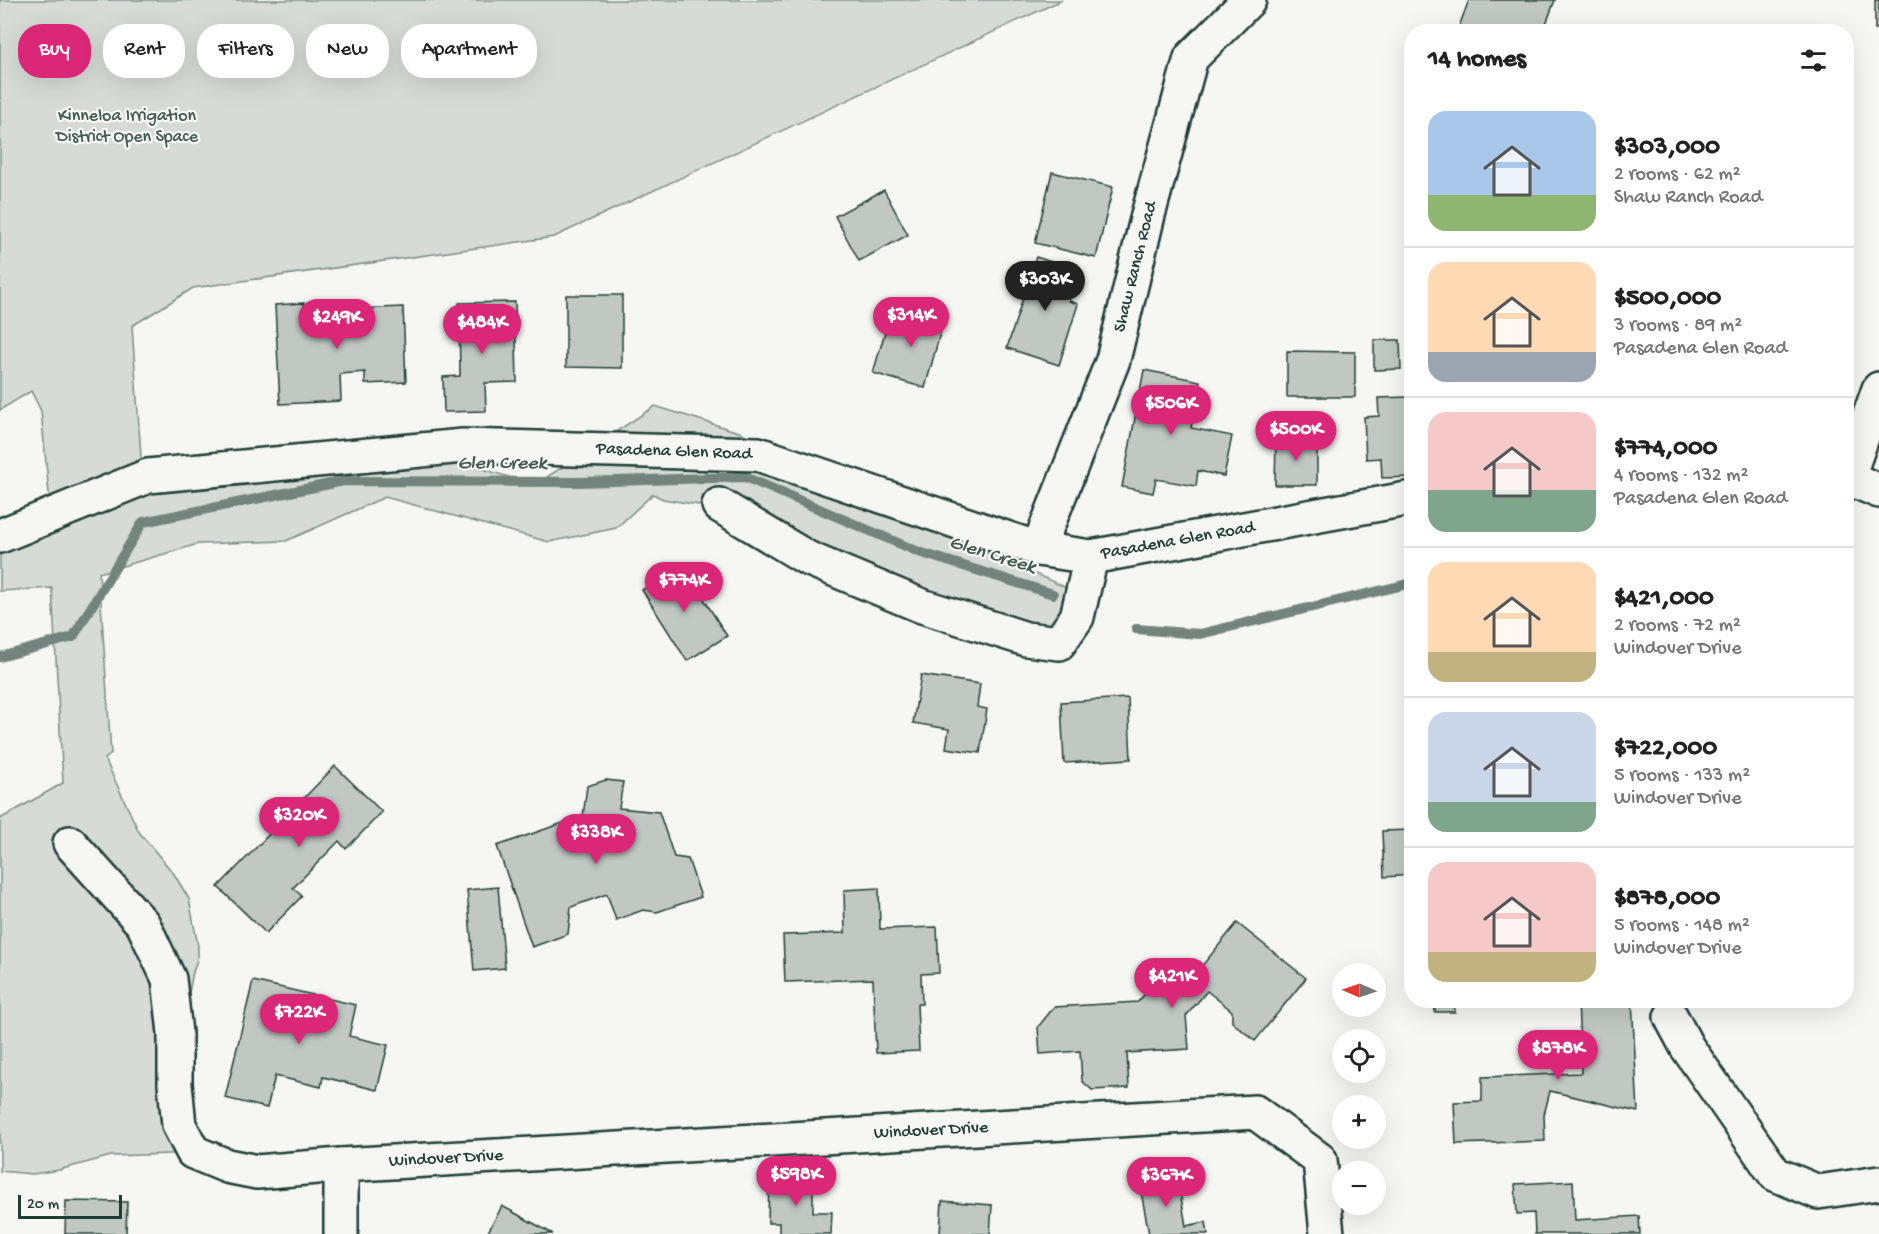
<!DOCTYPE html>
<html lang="en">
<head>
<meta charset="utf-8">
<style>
	:root { --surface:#fff; --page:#f2f2f2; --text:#222; --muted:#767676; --line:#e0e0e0; --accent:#db2777 }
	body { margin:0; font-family:"Gochi Hand",sans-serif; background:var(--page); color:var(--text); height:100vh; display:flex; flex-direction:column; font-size:22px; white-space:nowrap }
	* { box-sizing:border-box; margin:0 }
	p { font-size:20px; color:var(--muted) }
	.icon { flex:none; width:33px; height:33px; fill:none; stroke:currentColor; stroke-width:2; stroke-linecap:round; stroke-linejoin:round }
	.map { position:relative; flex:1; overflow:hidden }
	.sheet { position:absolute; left:1404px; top:24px; width:450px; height:984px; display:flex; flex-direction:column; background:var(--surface); border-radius:24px; box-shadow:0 6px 24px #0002 }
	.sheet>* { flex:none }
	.top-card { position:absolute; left:18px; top:24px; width:570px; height:54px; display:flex; gap:12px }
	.needle { width:39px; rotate:272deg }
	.controls { position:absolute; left:1332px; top:963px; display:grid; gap:12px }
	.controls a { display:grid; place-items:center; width:54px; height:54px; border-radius:50%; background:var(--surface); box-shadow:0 6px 24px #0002; font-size:30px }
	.scale { position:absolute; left:18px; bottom:15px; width:104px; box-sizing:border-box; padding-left:6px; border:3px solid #1f3d34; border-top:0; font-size:16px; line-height:21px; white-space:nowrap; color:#1f3d34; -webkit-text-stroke:4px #f6f6f2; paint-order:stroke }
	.price { position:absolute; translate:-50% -51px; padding:0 14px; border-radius:21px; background:var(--accent); color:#fff; font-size:20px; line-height:39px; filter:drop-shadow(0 2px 3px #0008) }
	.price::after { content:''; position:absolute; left:50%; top:36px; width:18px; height:14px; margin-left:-9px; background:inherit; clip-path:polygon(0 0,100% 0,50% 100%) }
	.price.selected { background:#222; color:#fff }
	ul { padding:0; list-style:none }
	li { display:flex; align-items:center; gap:18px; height:150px; padding:0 24px }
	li+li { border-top:2px solid var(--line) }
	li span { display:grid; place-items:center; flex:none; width:168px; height:120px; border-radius:18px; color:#555 }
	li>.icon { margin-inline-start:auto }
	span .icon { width:72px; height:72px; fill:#fffc; stroke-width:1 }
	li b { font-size:26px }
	h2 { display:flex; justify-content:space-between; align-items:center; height:72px; padding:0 24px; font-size:26px }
	.tag { padding:0 21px; border-radius:24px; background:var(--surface); box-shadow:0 6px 24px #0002; font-size:21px; line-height:54px }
	.tag.selected { background:var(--accent); color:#fff }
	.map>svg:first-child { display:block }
</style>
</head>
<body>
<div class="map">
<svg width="1879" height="1234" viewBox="0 0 1879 1234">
	<rect width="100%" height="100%" fill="#f6f6f2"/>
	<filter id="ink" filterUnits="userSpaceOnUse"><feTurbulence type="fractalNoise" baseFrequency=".0167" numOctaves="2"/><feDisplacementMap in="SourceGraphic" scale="12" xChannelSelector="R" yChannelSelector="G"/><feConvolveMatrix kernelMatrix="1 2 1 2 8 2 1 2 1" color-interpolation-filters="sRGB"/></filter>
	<g filter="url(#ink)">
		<polygon fill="#d6dbd6" stroke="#7a8c85" stroke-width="1.5" points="0,0 1062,0 554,237 193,288 132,326 143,486 391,441 535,485 655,406 742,433 900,515 1088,597 1040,657 735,511 663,499 653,494 616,528 549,542 385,497 286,541 198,544 99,573 111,754 105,759 139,832 174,874 189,899 198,946 198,957 193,972 186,1008 198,1153 111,1156 59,1170 33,1174 0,1171 0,819 63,783 52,588 0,591 0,549 50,504 41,411 31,391 0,410"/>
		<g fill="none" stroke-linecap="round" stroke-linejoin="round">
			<g stroke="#72847d" stroke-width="10">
				<polyline points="1136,629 1200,634 1412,583"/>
				<polyline points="0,657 73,637 143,522 344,481 580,482 745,477 919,552 1053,594"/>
			</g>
		</g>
		<g fill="#c1c8c3" stroke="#1f3d34" stroke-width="1.5">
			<polygon points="1469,0 1555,0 1543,32 1457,32"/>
			<rect x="1875" y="0" width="4" height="29"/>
			<polygon points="1052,172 1113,187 1096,258 1035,243"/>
			<polygon points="884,190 908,235 859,261 835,216"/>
			<polygon points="1036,257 1079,271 1069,301 1078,304 1059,365 1007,348"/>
			<polygon points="566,295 622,295 622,368 566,367"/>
			<polygon points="515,302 517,382 485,383 486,411 444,412 443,377 460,376 459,303"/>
			<polygon points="304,303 304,311 403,307 406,382 365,384 365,372 340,374 341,401 280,404 275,305"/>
			<polygon points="918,304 946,312 925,388 873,373 888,322 910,329"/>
			<polygon points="1374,340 1400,340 1401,369 1374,370"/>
			<polygon points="1287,351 1355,352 1355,397 1287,397"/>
			<polygon points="1144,370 1200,381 1191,428 1232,436 1224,476 1198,471 1196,486 1156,479 1153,493 1122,487"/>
			<polygon points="1409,397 1409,421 1412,421 1412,477 1382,478 1381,458 1366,459 1364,417 1379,416 1378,398"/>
			<polygon points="1276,439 1317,440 1317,485 1275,485"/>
			<polygon points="682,564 727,636 687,661 642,590"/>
			<polygon points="921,675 980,684 977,707 987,709 980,753 946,748 949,729 913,723"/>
			<polygon points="1128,698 1131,759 1064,763 1061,702"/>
			<polygon points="335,766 382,812 346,849 339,841 293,888 302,896 266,933 218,887"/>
			<polygon points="606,780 623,782 619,808 659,812 674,857 688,859 701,897 657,912 643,910 616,920 607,894 571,907 568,934 532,947 497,846 583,816 587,786"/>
			<polygon points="1412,830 1412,875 1384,877 1382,831"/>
			<polygon points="498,887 505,968 474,971 467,890"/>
			<polygon points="879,888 880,929 937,927 939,973 921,974 922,1004 917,1004 919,1051 876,1053 873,979 785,982 783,935 845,933 844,890"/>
			<polygon points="1237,923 1306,978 1255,1041 1232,1022 1232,1011 1207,991 1186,1016 1189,1049 1127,1053 1129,1088 1092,1090 1082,1081 1080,1051 1040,1054 1038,1027 1054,1007 1138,1002 1149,989 1147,961 1181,959 1197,972"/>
			<polygon points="253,981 356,1005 349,1036 388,1045 377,1090 323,1077 321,1087 275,1076 267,1108 225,1098"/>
			<polygon points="1434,1000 1454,1000 1455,1012 1435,1012"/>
			<polygon points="1578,1000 1632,1000 1638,1112 1550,1091 1544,1115 1545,1141 1456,1144 1454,1102 1482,1101 1482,1077 1581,1073"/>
			<polygon points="1177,1174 1186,1226 1206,1222 1208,1234 1149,1234 1139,1181"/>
			<polygon points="769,1177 813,1178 813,1212 832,1212 831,1234 779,1234 779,1223 768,1223"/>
			<polygon points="1573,1181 1575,1220 1639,1216 1640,1234 1535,1234 1534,1213 1517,1214 1515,1184"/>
			<polygon points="66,1201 127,1202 126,1234 65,1234"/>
			<polygon points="942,1201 992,1205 990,1234 940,1234"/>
			<polygon points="502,1206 553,1234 487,1234"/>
		</g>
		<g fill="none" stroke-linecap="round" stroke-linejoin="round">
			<defs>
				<g id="minor">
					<polyline points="1846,477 1879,491"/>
					<polyline points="1848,477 1879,389"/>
					<polyline points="719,505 807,558 922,606 1026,639 1059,643 1077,617 1091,557"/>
					<polyline points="0,536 148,476 463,446 758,454 1038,549 1091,557 1412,498"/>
					<polyline points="1038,549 1113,360 1148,215 1191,58 1249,0"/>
					<polyline points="70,843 143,924 169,979 175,1033 175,1084 179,1125 193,1152 227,1166 257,1172 341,1165"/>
					<polyline points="1671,1017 1687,1047 1775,1174 1818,1192 1879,1183"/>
					<polyline points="341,1234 341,1165 1255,1112 1320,1160 1327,1234"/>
				</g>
			</defs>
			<use href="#minor" stroke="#1f3d34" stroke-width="38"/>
			<use href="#minor" stroke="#f6f6f2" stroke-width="33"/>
		</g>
	</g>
	<g text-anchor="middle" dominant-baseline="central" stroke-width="4.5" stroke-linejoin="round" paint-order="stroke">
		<g font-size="18" fill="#445d54" stroke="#f6f6f2">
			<text x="127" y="116">Kinneloa Irrigation<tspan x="127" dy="21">District Open Space</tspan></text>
		</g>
		<g font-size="18" fill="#1f3d34" stroke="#f6f6f2">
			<text transform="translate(1136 267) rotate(-76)">Shaw Ranch Road</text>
			<text transform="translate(674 452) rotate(2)">Pasadena Glen Road</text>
			<text transform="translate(1178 541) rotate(-10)">Pasadena Glen Road</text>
			<text transform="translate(931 1131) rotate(-3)">Windover Drive</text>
			<text transform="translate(446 1159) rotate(-3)">Windover Drive</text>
		</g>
		<g font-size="20" font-style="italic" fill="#425a52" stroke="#f6f6f2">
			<text x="502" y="464">Glen Creek</text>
			<text transform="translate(992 556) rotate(17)">Glen Creek</text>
		</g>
	</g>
</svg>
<div class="controls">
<a><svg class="needle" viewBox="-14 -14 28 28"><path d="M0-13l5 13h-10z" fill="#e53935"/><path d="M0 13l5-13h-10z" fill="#767676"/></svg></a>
<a><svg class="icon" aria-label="locate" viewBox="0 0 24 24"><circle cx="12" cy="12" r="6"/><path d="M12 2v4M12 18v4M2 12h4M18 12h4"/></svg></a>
<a>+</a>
<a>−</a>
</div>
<div class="scale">20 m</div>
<b class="price selected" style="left:1045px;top:312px">$303K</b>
<b class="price" style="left:911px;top:348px">$314K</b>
<b class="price" style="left:337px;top:350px">$249K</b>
<b class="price" style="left:482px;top:355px">$484K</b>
<b class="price" style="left:1171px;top:436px">$506K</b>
<b class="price" style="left:1296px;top:462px">$500K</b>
<b class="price" style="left:684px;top:613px">$774K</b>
<b class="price" style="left:299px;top:848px">$320K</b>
<b class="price" style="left:596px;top:865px">$338K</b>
<b class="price" style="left:1172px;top:1009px">$421K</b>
<b class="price" style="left:299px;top:1045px">$722K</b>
<b class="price" style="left:1558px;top:1081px">$878K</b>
<b class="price" style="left:796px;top:1207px">$598K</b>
<b class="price" style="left:1166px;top:1208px">$367K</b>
<div class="top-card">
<a class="tag selected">Buy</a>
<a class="tag">Rent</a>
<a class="tag">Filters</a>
<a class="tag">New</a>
<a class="tag">Apartment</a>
</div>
<section class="sheet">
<h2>14 homes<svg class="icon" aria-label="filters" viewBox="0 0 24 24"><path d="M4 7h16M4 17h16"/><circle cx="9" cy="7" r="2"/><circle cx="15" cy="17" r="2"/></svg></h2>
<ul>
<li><span style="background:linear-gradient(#a9c7e8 70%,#8fb573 0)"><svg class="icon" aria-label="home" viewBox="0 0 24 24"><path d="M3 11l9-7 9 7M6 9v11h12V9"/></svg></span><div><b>$303,000</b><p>2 rooms · 62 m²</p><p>Shaw Ranch Road</p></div></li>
<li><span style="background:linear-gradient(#ffd9b3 75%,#9aa5b1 0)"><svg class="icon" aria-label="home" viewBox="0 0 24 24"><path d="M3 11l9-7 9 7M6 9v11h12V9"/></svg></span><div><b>$500,000</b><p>3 rooms · 89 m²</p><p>Pasadena Glen Road</p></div></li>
<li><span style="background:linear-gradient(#f6c9c9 65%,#7fa58c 0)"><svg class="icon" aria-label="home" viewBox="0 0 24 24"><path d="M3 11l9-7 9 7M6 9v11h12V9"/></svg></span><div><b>$774,000</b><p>4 rooms · 132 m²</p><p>Pasadena Glen Road</p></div></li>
<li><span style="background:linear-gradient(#ffd9b3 75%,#c2b280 0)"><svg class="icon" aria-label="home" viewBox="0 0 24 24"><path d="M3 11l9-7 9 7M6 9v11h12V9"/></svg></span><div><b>$421,000</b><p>2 rooms · 72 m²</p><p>Windover Drive</p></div></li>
<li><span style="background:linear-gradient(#c9d6e8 75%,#7fa58c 0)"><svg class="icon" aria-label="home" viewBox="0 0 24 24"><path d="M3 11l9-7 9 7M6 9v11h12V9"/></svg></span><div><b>$722,000</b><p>5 rooms · 133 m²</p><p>Windover Drive</p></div></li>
<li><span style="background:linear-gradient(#f6c9c9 75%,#c2b280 0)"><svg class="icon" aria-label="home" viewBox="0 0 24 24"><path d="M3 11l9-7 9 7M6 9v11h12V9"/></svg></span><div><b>$878,000</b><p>5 rooms · 148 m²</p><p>Windover Drive</p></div></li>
</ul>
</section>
</div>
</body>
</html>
